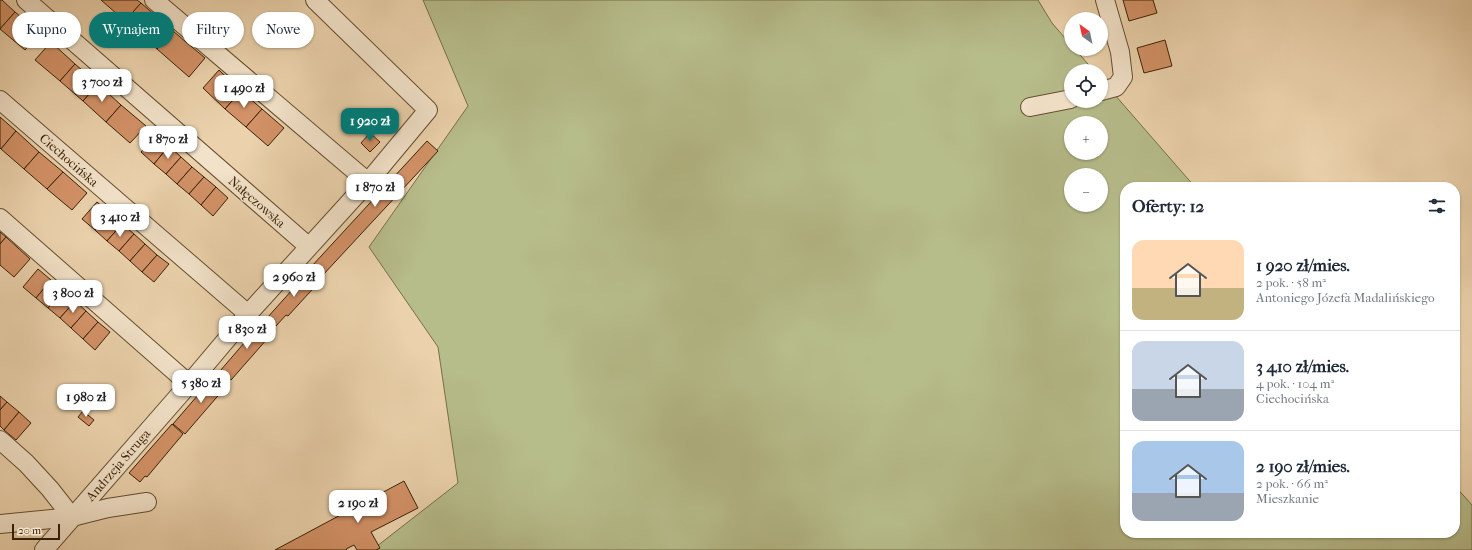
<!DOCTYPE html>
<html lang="pl">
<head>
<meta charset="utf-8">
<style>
	:root { --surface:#fff; --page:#f2f2f3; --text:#1f2937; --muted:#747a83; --line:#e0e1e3; --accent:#0f766e }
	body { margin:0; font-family:"IM FELL French Canon",serif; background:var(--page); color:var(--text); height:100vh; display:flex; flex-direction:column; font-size:15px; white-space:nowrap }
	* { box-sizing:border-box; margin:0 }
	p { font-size:13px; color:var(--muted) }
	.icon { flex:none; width:22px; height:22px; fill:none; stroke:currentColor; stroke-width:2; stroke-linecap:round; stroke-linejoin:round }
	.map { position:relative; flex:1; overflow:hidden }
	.details { position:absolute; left:1120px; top:182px; width:340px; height:356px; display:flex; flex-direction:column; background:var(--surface); border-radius:16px; box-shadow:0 1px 3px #0004 }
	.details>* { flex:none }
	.banner { position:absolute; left:12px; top:12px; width:380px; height:36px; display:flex; gap:8px }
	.needle { width:26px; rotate:327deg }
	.buttons { position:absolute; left:1064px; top:12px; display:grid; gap:8px }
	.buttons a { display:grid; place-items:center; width:44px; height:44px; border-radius:50%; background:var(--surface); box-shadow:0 1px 3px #0004; font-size:20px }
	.scale { position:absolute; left:12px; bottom:10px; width:48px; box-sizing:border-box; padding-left:4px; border:2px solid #392205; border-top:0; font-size:11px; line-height:14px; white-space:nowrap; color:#392205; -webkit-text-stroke:3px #f2e2c9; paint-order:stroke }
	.price { position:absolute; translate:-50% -34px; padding:0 9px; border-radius:8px; background:#fff; color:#222; font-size:13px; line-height:26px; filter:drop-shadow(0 1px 2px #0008) }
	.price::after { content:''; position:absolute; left:50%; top:24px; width:12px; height:9px; margin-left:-6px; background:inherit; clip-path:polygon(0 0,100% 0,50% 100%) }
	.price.on { background:var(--accent); color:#fff }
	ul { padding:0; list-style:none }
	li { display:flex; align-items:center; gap:12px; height:100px; padding:0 12px }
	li+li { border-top:1px solid var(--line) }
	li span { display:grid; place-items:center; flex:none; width:112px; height:80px; border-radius:12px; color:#555 }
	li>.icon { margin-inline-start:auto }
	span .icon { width:48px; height:48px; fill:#fffc; stroke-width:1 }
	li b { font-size:17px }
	h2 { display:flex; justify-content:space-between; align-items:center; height:48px; padding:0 12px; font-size:17px }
	.tag { padding:0 14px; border-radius:18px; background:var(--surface); box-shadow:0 1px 3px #0004; font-size:14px; line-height:36px }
	.tag.on { background:var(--accent); color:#fff }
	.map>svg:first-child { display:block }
</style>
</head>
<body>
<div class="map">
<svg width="1472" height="550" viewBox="0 0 1472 550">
	<rect width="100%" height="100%" fill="#ebd2ac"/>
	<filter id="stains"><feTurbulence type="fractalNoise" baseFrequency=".005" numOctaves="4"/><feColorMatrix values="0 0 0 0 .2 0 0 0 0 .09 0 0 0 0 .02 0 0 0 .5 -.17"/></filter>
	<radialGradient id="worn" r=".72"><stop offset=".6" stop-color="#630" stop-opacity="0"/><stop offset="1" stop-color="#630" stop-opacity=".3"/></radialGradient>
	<path fill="#b6bc8a" stroke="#786f48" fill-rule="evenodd" d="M423 0H1038L1052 23 1071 45V49H1075L1094 71H1071V101H1101V79L1195 187H1125V533H1455V486L1472 505V550H372L458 483 438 347 369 247 468 106ZM1071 123H1101V153H1071ZM1071 175H1101V205H1071Z"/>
	<g fill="#d39267" stroke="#392205">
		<polygon points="0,0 2,0 15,12 0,29"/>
		<polygon points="101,0 137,0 141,3 125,21"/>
		<polygon points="1123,0 1153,0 1157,13 1129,21"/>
		<polygon points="141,3 173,31 157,49 125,21"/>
		<polygon points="15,12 40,33 25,50 0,29"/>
		<polygon points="173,31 205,58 189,77 157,49"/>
		<polygon points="1165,40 1172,66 1144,73 1137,48"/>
		<polygon points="51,42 75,64 60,81 35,60"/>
		<polygon points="75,64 98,84 83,101 60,81"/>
		<polygon points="219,70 241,91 225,109 203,88"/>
		<polygon points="98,84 121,105 106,122 83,101"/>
		<polygon points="241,91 262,109 246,127 225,109"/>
		<polygon points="121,105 146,126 130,143 106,122"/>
		<polygon points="262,109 284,128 268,146 246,127"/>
		<polygon points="0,117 16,131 1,149 0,148"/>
		<polygon points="16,131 39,152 24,169 1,149"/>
		<polygon points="370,133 380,142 370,152 361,143"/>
		<polygon points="156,135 169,146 154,164 141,152"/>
		<polygon points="427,141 438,151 322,276 311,267"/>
		<polygon points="169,146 181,157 166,174 154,164"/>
		<polygon points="39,152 63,172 47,189 24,169"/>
		<polygon points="181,157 192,167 177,184 166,174"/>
		<polygon points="192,167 204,177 189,194 177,184"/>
		<polygon points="63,172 87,193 72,210 47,189"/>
		<polygon points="204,177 216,187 201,205 189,194"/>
		<polygon points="216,187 228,198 213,216 201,205"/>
		<polygon points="97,202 110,213 95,230 82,219"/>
		<polygon points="110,213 122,224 107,241 95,230"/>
		<polygon points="122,224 134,234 119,251 107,241"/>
		<polygon points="0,232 6,237 0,244"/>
		<polygon points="134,234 145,244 130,261 119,251"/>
		<polygon points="6,237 30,259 14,277 0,265 0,244"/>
		<polygon points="145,244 157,255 142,272 130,261"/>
		<polygon points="157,255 169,264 154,282 142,272"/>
		<polygon points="38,269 51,280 36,298 23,287"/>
		<polygon points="309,271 320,281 288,316 286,315 276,326 267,318"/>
		<polygon points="51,280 63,291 48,308 36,298"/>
		<polygon points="63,291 75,301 60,318 48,308"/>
		<polygon points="75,301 86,311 71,328 60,318"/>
		<polygon points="86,311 98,322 83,339 71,328"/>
		<polygon points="263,321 275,330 231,380 220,371"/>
		<polygon points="98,322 110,332 95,350 83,339"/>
		<polygon points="217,373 229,383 185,434 173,424"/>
		<polygon points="0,396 7,402 0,410"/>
		<polygon points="7,402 19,412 4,430 0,426 0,410"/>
		<polygon points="83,411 94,420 89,426 78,417"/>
		<polygon points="19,412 31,423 16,440 4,430"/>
		<polygon points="172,424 183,434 147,477 145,476 140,482 129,473"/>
		<polygon points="404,481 418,508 371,532 380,548 376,550 357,550 354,545 346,549 347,550 275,550"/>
	</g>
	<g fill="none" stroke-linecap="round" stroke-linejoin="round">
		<defs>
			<g id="minor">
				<polyline points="26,0 308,246"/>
				<polyline points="154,0 368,182"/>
				<polyline points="1101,91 1116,87 1123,77 1120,52 1105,0"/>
				<polyline points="0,100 248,314"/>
				<polyline points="1030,107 1071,99"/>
				<polyline points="0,218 189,384"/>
				<polyline points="0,440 26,463 50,489 72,517"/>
				<polyline points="0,524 72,517 108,508 147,502"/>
				<polyline points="44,550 189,384 248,314 368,182 428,110 315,0"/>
			</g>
		</defs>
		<use href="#minor" stroke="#664e2f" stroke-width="20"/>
		<use href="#minor" stroke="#f2e2c9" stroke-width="18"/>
	</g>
	<g text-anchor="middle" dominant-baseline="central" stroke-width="3" stroke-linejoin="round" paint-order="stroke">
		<g font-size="13" fill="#392205" stroke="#f2e2c9">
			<text transform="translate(69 160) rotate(41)">Ciechocińska</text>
			<text transform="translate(257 202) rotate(41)">Nałęczowska</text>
			<text transform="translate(118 465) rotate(-49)">Andrzeja Struga</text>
		</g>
	</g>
	<rect width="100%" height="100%" filter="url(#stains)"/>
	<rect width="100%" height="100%" fill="url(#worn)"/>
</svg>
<div class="buttons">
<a><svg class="needle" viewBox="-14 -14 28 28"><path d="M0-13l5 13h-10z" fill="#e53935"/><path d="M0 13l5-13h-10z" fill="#747a83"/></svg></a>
<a><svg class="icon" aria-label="locate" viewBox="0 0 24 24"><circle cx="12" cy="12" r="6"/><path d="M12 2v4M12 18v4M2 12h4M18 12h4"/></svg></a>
<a>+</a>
<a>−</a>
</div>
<div class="scale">20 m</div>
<b class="price" style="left:102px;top:103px">3 700 zł</b>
<b class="price" style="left:244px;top:109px">1 490 zł</b>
<b class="price on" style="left:370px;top:142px">1 920 zł</b>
<b class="price" style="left:168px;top:160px">1 870 zł</b>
<b class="price" style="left:375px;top:208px">1 870 zł</b>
<b class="price" style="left:120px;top:238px">3 410 zł</b>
<b class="price" style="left:294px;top:298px">2 960 zł</b>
<b class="price" style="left:73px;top:314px">3 800 zł</b>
<b class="price" style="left:247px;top:350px">1 830 zł</b>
<b class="price" style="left:201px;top:404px">5 380 zł</b>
<b class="price" style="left:86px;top:418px">1 980 zł</b>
<b class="price" style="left:358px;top:524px">2 190 zł</b>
<div class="banner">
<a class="tag">Kupno</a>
<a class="tag on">Wynajem</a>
<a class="tag">Filtry</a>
<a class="tag">Nowe</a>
</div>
<section class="details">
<h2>Oferty: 12<svg class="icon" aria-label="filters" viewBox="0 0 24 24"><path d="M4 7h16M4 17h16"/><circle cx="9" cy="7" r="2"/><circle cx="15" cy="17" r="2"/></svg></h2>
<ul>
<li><span style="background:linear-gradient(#ffd9b3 60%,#c2b280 0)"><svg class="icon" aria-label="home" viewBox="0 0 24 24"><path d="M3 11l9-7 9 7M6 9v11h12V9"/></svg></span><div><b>1 920 zł/mies.</b><p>2 pok. · 58 m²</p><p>Antoniego Józefa Madalińskiego</p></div></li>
<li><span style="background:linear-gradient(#c9d6e8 60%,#9aa5b1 0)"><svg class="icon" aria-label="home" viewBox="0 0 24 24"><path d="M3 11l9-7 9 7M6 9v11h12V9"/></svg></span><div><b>3 410 zł/mies.</b><p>4 pok. · 104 m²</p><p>Ciechocińska</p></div></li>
<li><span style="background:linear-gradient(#a9c7e8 65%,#9aa5b1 0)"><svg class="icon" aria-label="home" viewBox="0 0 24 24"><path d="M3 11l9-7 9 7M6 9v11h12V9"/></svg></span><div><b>2 190 zł/mies.</b><p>2 pok. · 66 m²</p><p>Mieszkanie</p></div></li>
</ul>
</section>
</div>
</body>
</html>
